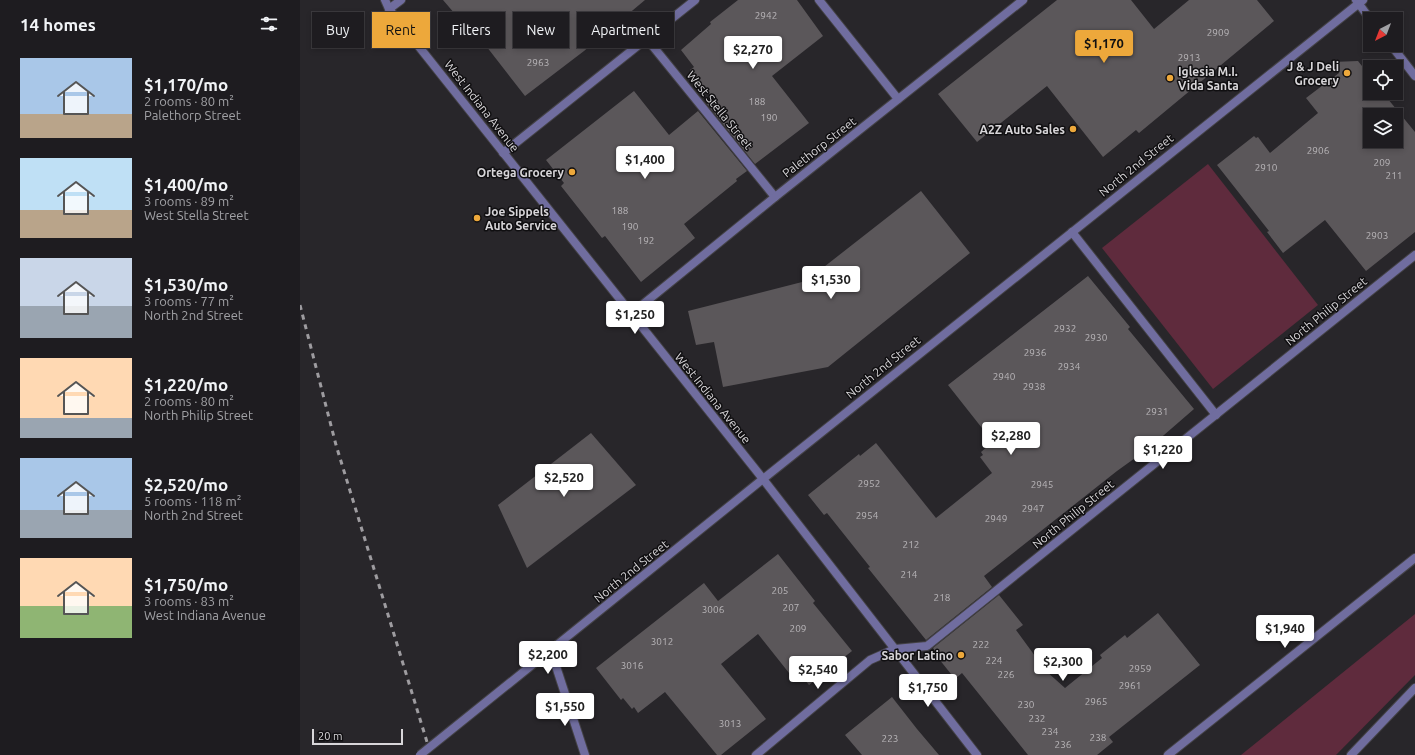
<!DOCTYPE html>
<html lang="en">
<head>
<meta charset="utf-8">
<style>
	:root { --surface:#1e1c20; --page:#262529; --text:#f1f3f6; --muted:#a1a1a5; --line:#3c3a3e; --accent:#eda83b }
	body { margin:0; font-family:Ubuntu,sans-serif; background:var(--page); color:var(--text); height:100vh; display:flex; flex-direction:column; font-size:15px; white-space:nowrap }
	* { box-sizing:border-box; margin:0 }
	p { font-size:13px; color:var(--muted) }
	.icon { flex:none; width:22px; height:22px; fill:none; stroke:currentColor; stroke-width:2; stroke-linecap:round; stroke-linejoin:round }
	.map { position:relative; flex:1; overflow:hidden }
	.details { display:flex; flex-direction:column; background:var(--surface); width:300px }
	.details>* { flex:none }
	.banner { position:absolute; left:12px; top:12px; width:380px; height:36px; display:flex; gap:8px }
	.needle { width:26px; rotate:222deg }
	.buttons { position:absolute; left:1063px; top:12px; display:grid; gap:8px }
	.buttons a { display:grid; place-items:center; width:40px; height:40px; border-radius:0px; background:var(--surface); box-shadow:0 2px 6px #0003,0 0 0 1px var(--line); font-size:20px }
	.scale { position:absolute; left:12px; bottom:10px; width:91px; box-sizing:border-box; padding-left:4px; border:2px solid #d8d6d9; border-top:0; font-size:11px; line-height:14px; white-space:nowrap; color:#d8d6d9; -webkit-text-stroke:3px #100f11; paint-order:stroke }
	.price { position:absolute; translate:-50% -34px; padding:0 9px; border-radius:4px; background:#fff; color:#222; font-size:13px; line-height:26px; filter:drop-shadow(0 1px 2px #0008) }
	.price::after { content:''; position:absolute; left:50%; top:24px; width:12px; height:9px; margin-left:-6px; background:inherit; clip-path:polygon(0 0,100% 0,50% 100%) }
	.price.selected { background:var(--accent); color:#111 }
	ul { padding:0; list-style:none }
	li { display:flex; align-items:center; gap:12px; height:100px; padding:0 20px }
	li span { display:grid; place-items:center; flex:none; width:112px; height:80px; border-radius:0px; color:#555 }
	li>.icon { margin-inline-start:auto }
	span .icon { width:48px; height:48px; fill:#fffc; stroke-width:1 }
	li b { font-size:17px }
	h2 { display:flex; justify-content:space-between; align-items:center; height:48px; padding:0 20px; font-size:17px }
	.pill { padding:0 14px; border-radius:0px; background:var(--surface); box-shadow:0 2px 6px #0003,0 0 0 1px var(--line); font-size:14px; line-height:36px }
	.pill.selected { background:var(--accent); color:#111 }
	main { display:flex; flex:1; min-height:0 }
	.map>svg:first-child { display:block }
</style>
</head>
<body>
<main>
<section class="details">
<h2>14 homes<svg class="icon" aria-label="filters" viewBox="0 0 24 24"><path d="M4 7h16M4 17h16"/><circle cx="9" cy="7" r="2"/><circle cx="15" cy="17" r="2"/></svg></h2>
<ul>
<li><span style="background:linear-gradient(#a9c7e8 70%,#b9a48a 0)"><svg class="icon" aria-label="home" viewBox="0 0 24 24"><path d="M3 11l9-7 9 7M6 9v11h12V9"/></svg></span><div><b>$1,170/mo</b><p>2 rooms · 80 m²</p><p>Palethorp Street</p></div></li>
<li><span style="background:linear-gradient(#bfe0f5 65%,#b9a48a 0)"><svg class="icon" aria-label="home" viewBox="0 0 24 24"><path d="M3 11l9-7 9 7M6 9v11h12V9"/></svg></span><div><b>$1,400/mo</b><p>3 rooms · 89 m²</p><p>West Stella Street</p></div></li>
<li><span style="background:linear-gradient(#c9d6e8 60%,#9aa5b1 0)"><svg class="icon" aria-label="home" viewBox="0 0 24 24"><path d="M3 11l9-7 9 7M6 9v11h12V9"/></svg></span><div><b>$1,530/mo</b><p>3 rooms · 77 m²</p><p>North 2nd Street</p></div></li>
<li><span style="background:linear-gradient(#ffd9b3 75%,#9aa5b1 0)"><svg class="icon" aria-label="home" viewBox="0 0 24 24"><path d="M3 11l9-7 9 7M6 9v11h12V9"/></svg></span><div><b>$1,220/mo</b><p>2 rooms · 80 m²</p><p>North Philip Street</p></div></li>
<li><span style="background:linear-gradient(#a9c7e8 65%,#9aa5b1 0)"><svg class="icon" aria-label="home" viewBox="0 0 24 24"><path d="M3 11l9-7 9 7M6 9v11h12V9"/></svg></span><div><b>$2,520/mo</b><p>5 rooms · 118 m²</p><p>North 2nd Street</p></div></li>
<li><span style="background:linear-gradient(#ffd9b3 60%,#8fb573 0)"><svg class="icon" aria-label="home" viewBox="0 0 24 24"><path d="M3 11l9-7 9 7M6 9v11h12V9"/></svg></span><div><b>$1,750/mo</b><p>3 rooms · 83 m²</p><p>West Indiana Avenue</p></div></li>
</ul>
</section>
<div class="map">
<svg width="1115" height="755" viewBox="0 0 1115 755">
	<rect width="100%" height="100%" fill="#28262a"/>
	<g fill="#5f2b3d">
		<polygon points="908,164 1018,305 913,389 802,248"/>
		<polygon points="1115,614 1115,675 1036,755 941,755"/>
	</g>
	<g fill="#5b575a" fill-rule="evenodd">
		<polygon points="143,0 345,0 284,51 225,96 176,33 173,35"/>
		<polygon points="438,0 497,0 523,36 472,76 509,123 455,164 407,104 414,99 390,70 394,67 381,50 411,24 410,22"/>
		<polygon points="757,0 831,0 854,29 889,0 957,0 974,21 839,133 836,130 803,157 747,86 677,142 638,94"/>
		<path d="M1058 61 1070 76V93H1083L1115 132V232L1066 271 1025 220 983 253 967 232 969 231 917 165 954 136 956 138 958 137 970 153 1018 113 1006 98 1039 73 1032 62ZM1070 115H1096V141H1070Z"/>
		<polygon points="334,91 369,135 398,111 447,171 436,179 437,181 384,224 395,238 341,282 305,236 302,238 261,186 264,183 246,160"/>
		<polygon points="621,191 670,253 528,367 423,387 414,342 396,345 388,311 506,281"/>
		<polygon points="788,276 830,327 828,329 894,409 849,448 817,471 684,576 692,587 626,640 568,568 570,567 527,513 524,515 508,495 559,454 560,456 576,443 636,518 692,473 680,457 683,455 681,452 693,442 648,385"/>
		<polygon points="291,433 336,485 227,568 198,505"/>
		<polygon points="478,554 515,601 513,603 552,651 509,685 495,668 489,673 458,634 421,664 466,719 421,755 417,755 365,692 338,713 334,707 332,709 323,698 321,700 296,668 404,583 418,601"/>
		<polygon points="699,595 723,625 716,630 746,671 765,688 802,658 800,655 825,635 827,638 858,613 900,665 809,737 813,742 797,755 728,755 662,673 655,679 639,659 640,658 633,648"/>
		<polygon points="592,697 617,729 639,755 562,755 545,735"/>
	</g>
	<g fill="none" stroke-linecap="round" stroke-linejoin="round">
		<defs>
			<polyline id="service" points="772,232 916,415"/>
			<g id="minor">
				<polyline points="519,0 598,99"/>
				<polyline points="89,9 101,0"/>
				<polyline points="347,39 475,197"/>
				<polyline points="203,153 395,0"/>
				<polyline points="331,314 475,197 723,0"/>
				<polyline points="251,651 285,755"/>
				<polyline points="456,755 570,660 595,649 627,646 1115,255"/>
			</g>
			<g id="tertiary">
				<polyline points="85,0 89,9 463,479 677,755"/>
				<polyline points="1056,0 1070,19"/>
				<polyline points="1091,45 1115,76"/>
				<polyline points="237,661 463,479 1063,0"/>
				<polyline points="868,755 1115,558"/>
				<polyline points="1051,755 1115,688"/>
			</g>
		</defs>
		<use href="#service" stroke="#444246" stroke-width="10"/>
		<use href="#minor" stroke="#444246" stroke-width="10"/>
		<use href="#tertiary" stroke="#444246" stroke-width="10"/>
		<use href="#service" stroke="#706d9f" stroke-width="8"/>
		<use href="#minor" stroke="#706d9f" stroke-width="8"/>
		<use href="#tertiary" stroke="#706d9f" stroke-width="8"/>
		<polyline stroke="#9e9ca0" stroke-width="3" stroke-dasharray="5 5" stroke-linecap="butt" points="0,305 36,445 131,755"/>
		<defs>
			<polyline id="tertiary-bridge" points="120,755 237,661"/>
		</defs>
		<use href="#tertiary-bridge" stroke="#444246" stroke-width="10" stroke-linecap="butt"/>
		<use href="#tertiary-bridge" stroke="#706d9f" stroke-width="8"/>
	</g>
	<g fill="#eda83b" stroke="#100f11" stroke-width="1.5">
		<circle cx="1047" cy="73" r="4"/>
		<circle cx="870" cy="78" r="4"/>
		<circle cx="773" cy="129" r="4"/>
		<circle cx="272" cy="172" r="4"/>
		<circle cx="177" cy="218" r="4"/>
		<circle cx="661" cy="655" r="4"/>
	</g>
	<g text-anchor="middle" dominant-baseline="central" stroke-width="3" stroke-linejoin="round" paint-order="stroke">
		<g font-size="10" fill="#b9b6b9">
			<text x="466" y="15">2942</text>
			<text x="918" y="32">2909</text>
			<text x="889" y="57">2913</text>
			<text x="238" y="62">2963</text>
			<text x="457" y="101">188</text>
			<text x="469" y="117">190</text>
			<text x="1018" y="150">2906</text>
			<text x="1082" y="162">209</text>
			<text x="966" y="167">2910</text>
			<text x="1094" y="175">211</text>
			<text x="320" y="210">188</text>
			<text x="330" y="226">190</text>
			<text x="1077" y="235">2903</text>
			<text x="346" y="240">192</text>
			<text x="765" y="328">2932</text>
			<text x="796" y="337">2930</text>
			<text x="735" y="352">2936</text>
			<text x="769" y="366">2934</text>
			<text x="704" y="376">2940</text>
			<text x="734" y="386">2938</text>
			<text x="857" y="411">2931</text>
			<text x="569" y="483">2952</text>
			<text x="742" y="484">2945</text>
			<text x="733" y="508">2947</text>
			<text x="567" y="515">2954</text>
			<text x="696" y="518">2949</text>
			<text x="611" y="544">212</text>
			<text x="609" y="574">214</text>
			<text x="480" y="590">205</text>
			<text x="642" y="597">218</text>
			<text x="491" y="607">207</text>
			<text x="413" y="609">3006</text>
			<text x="498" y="628">209</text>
			<text x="362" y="641">3012</text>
			<text x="681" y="644">222</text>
			<text x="694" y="660">224</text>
			<text x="332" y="665">3016</text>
			<text x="840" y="668">2959</text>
			<text x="706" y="674">226</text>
			<text x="830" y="685">2961</text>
			<text x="796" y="701">2965</text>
			<text x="726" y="704">230</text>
			<text x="737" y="718">232</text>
			<text x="430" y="723">3013</text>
			<text x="750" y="731">234</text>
			<text x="798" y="737">238</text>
			<text x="590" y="738">223</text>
			<text x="763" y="744">236</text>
		</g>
		<g font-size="12" font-weight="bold" fill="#d8d6d9" stroke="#100f11" text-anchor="end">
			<text x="1039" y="66">J &amp; J Deli<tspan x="1039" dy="14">Grocery</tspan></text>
			<text x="878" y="71" text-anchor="start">Iglesia M.I.<tspan x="878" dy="14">Vida Santa</tspan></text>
			<text x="765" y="129">A2Z Auto Sales</text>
			<text x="264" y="172">Ortega Grocery</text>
			<text x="185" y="211" text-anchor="start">Joe Sippels<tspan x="185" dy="14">Auto Service</tspan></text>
			<text x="653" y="655">Sabor Latino</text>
		</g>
		<g font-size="12" fill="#d8d6d9" stroke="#100f11">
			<text transform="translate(182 106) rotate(52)">West Indiana Avenue</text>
			<text transform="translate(420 110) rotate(51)">West Stella Street</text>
			<text transform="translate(519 147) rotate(-38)">Palethorp Street</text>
			<text transform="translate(836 165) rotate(-39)">North 2nd Street</text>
			<text transform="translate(1026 311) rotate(-39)">North Philip Street</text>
			<text transform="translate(583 367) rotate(-39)">North 2nd Street</text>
			<text transform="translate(413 398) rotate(51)">West Indiana Avenue</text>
			<text transform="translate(773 514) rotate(-39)">North Philip Street</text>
			<text transform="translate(331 571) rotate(-39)">North 2nd Street</text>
		</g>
	</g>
</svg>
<div class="buttons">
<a><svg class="needle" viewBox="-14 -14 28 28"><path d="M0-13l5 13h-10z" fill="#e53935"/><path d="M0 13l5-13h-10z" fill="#a1a1a5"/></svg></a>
<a><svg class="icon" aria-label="locate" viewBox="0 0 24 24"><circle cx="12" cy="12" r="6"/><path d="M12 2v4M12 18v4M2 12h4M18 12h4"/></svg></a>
<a><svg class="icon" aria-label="layers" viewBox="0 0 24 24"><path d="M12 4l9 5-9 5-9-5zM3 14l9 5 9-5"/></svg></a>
</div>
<div class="scale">20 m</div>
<b class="price selected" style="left:804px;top:64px">$1,170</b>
<b class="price" style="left:453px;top:70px">$2,270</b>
<b class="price" style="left:345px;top:180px">$1,400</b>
<b class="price" style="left:531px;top:300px">$1,530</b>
<b class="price" style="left:335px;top:335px">$1,250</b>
<b class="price" style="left:711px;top:456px">$2,280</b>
<b class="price" style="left:863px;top:470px">$1,220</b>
<b class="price" style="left:264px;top:498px">$2,520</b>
<b class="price" style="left:985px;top:649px">$1,940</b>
<b class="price" style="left:248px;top:675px">$2,200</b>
<b class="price" style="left:763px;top:682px">$2,300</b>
<b class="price" style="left:518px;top:690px">$2,540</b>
<b class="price" style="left:628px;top:708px">$1,750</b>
<b class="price" style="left:265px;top:727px">$1,550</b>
<div class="banner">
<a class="pill">Buy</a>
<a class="pill selected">Rent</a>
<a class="pill">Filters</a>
<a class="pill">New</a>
<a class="pill">Apartment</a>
</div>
</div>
</main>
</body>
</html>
